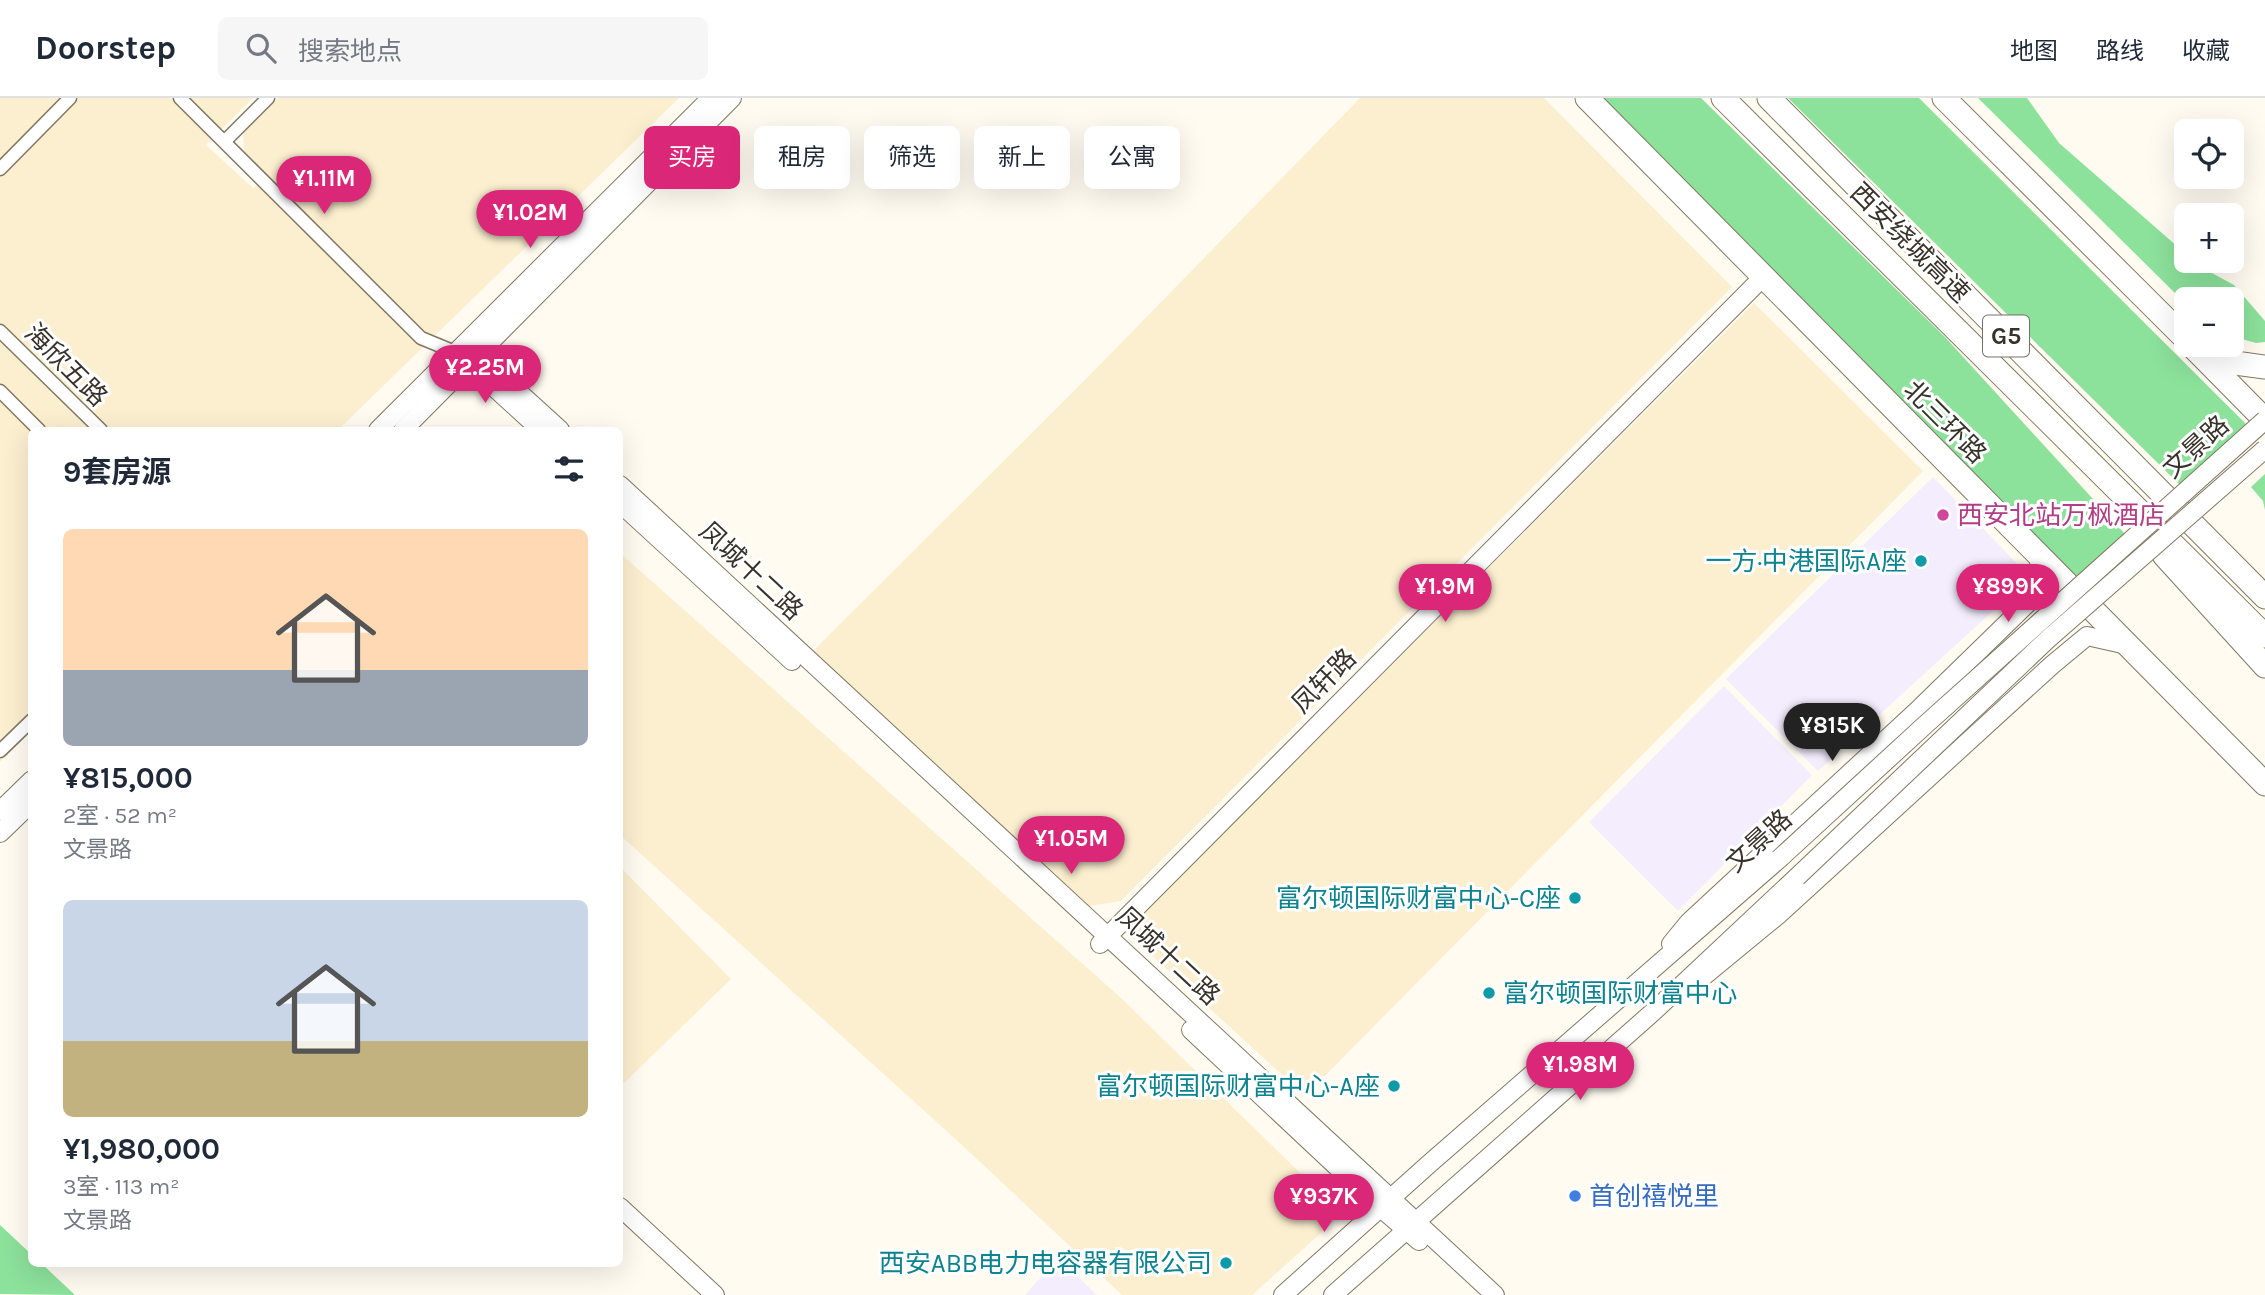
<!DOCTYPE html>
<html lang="zh">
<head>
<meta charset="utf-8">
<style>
	:root { --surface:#fff; --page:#f6f6f7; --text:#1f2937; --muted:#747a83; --line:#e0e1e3; --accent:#db2777 }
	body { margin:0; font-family:Karla,"Noto Sans SC",sans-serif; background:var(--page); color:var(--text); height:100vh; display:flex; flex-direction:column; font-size:26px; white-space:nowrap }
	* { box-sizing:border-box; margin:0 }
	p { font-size:23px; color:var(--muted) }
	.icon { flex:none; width:38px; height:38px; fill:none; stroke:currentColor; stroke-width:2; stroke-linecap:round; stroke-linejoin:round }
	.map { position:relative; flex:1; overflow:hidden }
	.drawer { position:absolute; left:28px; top:329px; width:595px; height:840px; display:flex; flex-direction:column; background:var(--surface); border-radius:10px; box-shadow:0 7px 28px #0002 }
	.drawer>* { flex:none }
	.guide { position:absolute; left:644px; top:28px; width:665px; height:63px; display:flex; gap:14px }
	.controls { position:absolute; left:2174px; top:21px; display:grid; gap:14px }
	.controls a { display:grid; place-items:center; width:70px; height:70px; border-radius:10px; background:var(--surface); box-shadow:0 7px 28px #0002; font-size:35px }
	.price { position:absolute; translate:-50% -60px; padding:0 16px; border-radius:24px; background:var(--accent); color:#fff; font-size:23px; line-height:46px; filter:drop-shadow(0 2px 4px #0008) }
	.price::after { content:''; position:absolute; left:50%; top:42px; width:21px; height:16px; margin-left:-10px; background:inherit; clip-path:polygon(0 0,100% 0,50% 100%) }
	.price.current { background:#222; color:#fff }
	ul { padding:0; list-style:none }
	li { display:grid; align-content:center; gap:14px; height:371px; padding:0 35px }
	li span { display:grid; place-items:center; height:217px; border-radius:10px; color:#555 }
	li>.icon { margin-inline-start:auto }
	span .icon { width:126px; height:126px; fill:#fffc; stroke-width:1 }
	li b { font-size:30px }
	h2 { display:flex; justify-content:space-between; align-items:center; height:84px; padding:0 35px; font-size:30px }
	.tag { padding:0 24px; border-radius:10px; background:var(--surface); box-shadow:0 7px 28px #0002; font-size:24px; line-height:63px }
	.tag.current { background:var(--accent); color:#fff }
	header { display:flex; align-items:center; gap:42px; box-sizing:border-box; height:98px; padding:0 35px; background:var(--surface); border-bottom:2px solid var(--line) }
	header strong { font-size:33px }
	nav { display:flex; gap:38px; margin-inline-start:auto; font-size:24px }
	.search { width:490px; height:63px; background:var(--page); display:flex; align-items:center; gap:18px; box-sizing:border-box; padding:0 24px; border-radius:10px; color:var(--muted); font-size:26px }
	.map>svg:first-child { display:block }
</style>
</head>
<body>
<header>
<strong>Doorstep</strong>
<div class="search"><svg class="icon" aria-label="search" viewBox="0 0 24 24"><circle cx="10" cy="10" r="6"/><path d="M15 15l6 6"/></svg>搜索地点</div>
<nav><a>地图</a><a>路线</a><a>收藏</a></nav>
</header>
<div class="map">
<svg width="2265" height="1197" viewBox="0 0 2265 1197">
	<rect width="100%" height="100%" fill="#fffbf1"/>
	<g fill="#f4edfe">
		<polygon points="1933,379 2030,479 1818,673 1726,581"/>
		<polygon points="1724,588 1812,677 1678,813 1589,724"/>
		<polygon points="1058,1160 1097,1197 1025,1197"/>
	</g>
	<g fill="#fcefd0">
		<polygon points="0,0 253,0 206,47 253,90 269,79 244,53 243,35 278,0 679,0 338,332 32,332 31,633 0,664"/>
		<polygon points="1360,0 1544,0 1732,189 1121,803 1082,809 813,553 1088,279"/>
		<polygon points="1754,205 1923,373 1305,998 1125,833"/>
		<polygon points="620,455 1120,899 1342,1116 1252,1197 1122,1197 963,1048 620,737"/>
		<polygon points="620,769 731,881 624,985 620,981"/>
	</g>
	<g fill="#8ce19b">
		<polygon points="1593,0 1701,0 1944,238 2125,436 2075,483"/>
		<polygon points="1788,0 1919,0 2246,326 2181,388"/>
		<polygon points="1978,0 2027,0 2059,45 2186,156 2186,163 2194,163 2201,169 2234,187 2265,223 2265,244 2256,245 2231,238 2231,201 2186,201 2186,206"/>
		<polygon points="2265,376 2265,412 2263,403 2251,389"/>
		<polygon points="0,1127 31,1156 32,1166 42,1166 75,1197 0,1196"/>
	</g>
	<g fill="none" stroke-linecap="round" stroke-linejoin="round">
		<defs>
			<g id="street">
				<polyline points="180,0 421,240 455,254"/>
				<polyline points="225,43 268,0"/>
				<polyline points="0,71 70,0"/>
				<polyline points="0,233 101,332"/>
				<polyline points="0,293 39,332"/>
				<polyline points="0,653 32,622"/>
			</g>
			<g id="secondary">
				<polyline points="470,250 560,332"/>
				<polyline points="463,261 541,332"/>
				<polyline points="378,332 711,0"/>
				<polyline points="403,332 732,0"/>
				<polyline points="620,387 1495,1197"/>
				<polyline points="620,405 792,563"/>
				<polyline points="0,713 32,682"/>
				<polyline points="0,735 32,704"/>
				<polyline points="1100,846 1763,179"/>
				<polyline points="1671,846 1689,824 1920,610 2035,498 2040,460"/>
				<polyline points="1699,882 1778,817 2052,567 2087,538 2127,547"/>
				<polyline points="1191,932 1382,1111 1419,1143"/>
				<polyline points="620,1109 715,1197"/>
				<polyline points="1283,1197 1429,1066 1779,761"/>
				<polyline points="1333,1197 1653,914 1797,779"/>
			</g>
			<g id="highway">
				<polyline points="1587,0 2265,686"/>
				<polyline points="1723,0 2265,538"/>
				<polyline points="1769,0 2265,499"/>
				<polyline points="1944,0 2186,241"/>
				<polyline points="2191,247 2265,322"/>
				<polyline points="2208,247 2235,265 2265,269"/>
				<polyline points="2164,457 2265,568"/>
			</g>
		</defs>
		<use href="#street" stroke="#817863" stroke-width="15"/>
		<use href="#secondary" stroke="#817863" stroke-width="20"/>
		<use href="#highway" stroke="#817863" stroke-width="25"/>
		<use href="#street" stroke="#fff" stroke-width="12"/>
		<use href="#secondary" stroke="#fff" stroke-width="18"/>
		<use href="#highway" stroke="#fff" stroke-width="23"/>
		<defs>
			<g id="secondary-bridge">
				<polyline points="1779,761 1925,627 2265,322"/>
				<polyline points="1797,779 2048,541 2265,351"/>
			</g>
		</defs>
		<use href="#secondary-bridge" stroke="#817863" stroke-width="20" stroke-linecap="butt"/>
		<use href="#secondary-bridge" stroke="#fff" stroke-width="18"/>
	</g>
	<circle fill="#d1479c" stroke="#fff" stroke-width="2.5" cx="1943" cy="417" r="7"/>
	<g fill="#0f9aa8" stroke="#fff" stroke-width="2.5">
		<circle cx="1921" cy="463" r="7"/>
		<circle cx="1575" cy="800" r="7"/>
		<circle cx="1489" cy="895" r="7"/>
		<circle cx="1394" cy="988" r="7"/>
		<circle cx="1226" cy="1165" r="7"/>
	</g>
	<circle fill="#3f7fe0" stroke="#fff" stroke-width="2.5" cx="1575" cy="1098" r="7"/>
	<g text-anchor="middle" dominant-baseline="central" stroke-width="6" stroke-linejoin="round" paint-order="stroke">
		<rect fill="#fff" stroke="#73706a" stroke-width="2" x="1983" y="217.5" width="46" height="41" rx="5"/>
		<g font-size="24" font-weight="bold" fill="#37332a">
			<text x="2006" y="238">G5</text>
		</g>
		<g font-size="26" fill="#37332a" stroke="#fff">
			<text transform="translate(1910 145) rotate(45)">西安绕城高速</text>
			<text transform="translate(66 267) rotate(45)">海欣五路</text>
			<text transform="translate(1945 324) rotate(45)">北三环路</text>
			<text transform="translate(2196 349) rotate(-42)">文景路</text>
			<text transform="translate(751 473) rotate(43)">凤城十二路</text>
			<text transform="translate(1324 583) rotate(-45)">凤轩路</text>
			<text transform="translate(1759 743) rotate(-42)">文景路</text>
			<text transform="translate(1168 858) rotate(43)">凤城十二路</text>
		</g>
		<g font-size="26" fill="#b23c85" stroke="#fff" text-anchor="start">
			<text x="1957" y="417">西安北站万枫酒店</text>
		</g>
		<g font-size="26" fill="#0d838f" stroke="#fff" text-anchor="end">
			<text x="1907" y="463">一方·中港国际A座</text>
			<text x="1561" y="800">富尔顿国际财富中心-C座</text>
			<text x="1503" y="895" text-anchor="start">富尔顿国际财富中心</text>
			<text x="1380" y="988">富尔顿国际财富中心-A座</text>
			<text x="1212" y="1165">西安ABB电力电容器有限公司</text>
		</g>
		<g font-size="26" fill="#366cbe" stroke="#fff" text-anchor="start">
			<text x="1589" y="1098">首创禧悦里</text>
		</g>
	</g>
</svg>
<div class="controls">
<a><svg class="icon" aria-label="locate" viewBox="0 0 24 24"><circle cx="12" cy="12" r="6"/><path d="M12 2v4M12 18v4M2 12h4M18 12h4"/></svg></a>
<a>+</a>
<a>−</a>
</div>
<b class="price" style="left:324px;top:118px">¥1.11M</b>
<b class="price" style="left:530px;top:152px">¥1.02M</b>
<b class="price" style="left:485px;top:307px">¥2.25M</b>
<b class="price" style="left:1445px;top:526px">¥1.9M</b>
<b class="price" style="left:2008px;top:526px">¥899K</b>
<b class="price current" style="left:1832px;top:665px">¥815K</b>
<b class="price" style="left:1071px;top:778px">¥1.05M</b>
<b class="price" style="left:1580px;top:1004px">¥1.98M</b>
<b class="price" style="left:1324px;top:1136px">¥937K</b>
<div class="guide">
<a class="tag current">买房</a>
<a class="tag">租房</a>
<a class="tag">筛选</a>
<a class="tag">新上</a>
<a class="tag">公寓</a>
</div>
<section class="drawer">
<h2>9套房源<svg class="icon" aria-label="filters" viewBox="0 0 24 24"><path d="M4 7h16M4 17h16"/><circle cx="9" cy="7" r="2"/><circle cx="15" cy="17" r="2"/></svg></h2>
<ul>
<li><span style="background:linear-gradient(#ffd9b3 65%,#9aa5b1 0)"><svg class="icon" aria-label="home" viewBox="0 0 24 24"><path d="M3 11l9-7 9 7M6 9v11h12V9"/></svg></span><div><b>¥815,000</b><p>2室 · 52 m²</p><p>文景路</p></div></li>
<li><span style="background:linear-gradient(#c9d6e8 65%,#c2b280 0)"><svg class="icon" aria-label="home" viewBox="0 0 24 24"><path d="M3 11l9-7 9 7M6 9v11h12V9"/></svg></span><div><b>¥1,980,000</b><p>3室 · 113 m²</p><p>文景路</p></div></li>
</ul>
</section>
</div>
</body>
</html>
